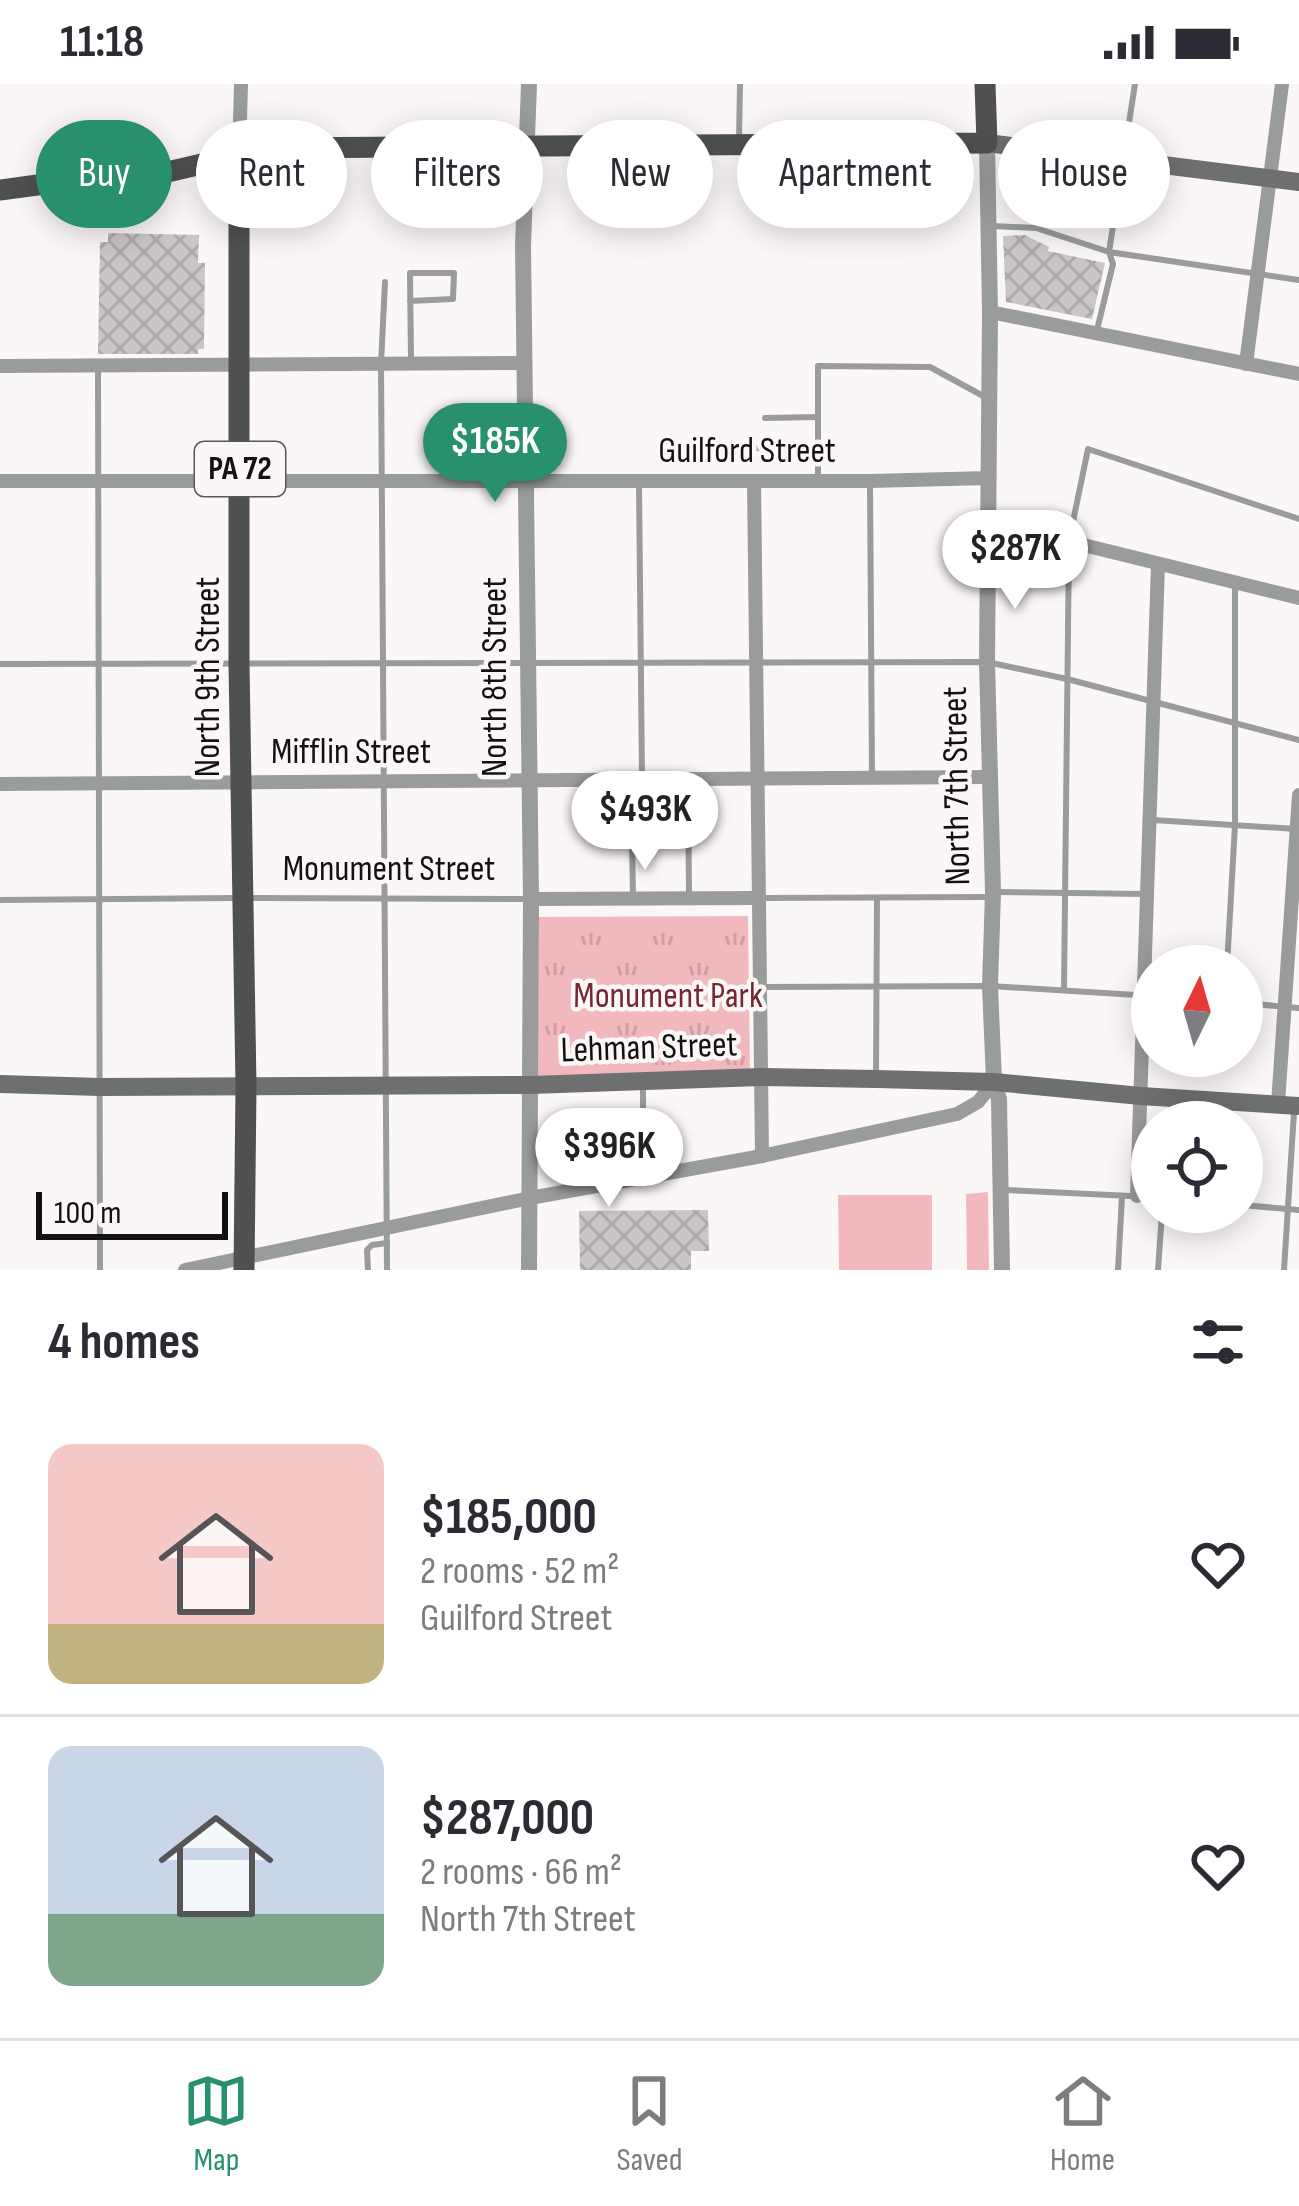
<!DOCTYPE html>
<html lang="en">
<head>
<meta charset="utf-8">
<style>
	:root { --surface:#fff; --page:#f2f2f3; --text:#2b2b33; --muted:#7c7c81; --line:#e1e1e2; --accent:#29906d }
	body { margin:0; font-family:"Sofia Sans Condensed",sans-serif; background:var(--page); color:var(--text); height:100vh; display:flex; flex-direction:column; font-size:45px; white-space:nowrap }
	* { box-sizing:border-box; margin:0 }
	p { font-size:39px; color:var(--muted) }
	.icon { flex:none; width:66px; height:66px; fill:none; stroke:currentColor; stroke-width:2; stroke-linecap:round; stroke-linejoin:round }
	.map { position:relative; height:1186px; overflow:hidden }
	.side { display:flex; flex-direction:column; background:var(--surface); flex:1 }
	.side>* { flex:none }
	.hud { position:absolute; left:36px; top:36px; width:1227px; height:108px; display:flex; gap:24px }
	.needle { width:78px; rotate:5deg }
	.buttons { position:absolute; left:1131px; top:861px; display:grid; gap:24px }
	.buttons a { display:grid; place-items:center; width:132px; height:132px; border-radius:50%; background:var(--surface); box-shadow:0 6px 30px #0003; font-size:60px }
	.scale { position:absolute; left:36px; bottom:30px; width:192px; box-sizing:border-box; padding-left:12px; border:6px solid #131111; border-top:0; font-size:33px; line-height:42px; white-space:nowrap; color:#131111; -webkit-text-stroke:9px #fcf7f7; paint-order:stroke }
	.price { position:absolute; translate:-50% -102px; padding:0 27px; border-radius:42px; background:#fff; color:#222; font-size:39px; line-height:78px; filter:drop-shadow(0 3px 6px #0008) }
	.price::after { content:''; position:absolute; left:50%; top:72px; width:36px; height:27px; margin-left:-18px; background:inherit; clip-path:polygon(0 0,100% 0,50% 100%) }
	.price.selected { background:var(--accent); color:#fff }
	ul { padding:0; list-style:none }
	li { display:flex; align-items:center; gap:36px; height:300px; padding:0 48px }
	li+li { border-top:3px solid var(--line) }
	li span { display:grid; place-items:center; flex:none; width:336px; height:240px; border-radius:24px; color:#555 }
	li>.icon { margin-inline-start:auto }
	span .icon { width:144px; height:144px; fill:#fffc; stroke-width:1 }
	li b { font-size:51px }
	h2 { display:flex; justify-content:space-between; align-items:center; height:144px; padding:0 48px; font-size:51px }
	.pill { padding:0 42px; border-radius:54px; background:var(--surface); box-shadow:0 6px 30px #0003; font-size:42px; line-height:108px }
	.pill.selected { background:var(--accent); color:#fff }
	.status { display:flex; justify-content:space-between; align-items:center; height:84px; padding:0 60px; background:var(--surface); direction:ltr }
	.status svg { height:33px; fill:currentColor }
	.tab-bar { display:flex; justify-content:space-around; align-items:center; height:168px; border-top:3px solid var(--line); background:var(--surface); font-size:33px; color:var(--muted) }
	.tab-bar a { display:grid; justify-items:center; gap:6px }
	.tab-bar .selected { color:var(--accent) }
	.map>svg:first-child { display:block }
</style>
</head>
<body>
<div class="status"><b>11:18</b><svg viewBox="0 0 49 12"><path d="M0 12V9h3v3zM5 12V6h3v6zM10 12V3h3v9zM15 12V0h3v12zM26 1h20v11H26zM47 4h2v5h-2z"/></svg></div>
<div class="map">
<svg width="1299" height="1186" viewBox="0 0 1299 1186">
	<defs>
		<pattern id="grass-tufts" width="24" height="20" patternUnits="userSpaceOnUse" patternTransform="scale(3)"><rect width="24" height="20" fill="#f1b9bd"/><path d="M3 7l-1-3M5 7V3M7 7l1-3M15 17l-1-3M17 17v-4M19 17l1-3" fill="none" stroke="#ce9ea1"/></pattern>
		<pattern id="building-cross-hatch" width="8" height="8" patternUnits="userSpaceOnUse" patternTransform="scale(3)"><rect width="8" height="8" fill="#cac5c6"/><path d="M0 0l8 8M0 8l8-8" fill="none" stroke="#ada8a9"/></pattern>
	</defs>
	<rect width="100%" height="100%" fill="#fcf7f7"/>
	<polygon fill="url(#grass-tufts)" points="748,832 750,991 537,995 537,833"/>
	<g fill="#f1b9bd">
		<polygon points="988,1108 989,1186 967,1186 966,1110"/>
		<polygon points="838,1111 932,1111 932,1186 839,1186"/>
	</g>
	<g fill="url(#building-cross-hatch)">
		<polygon points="108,149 199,151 198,179 205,179 204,265 198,265 198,270 98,270 100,158 108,158"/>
		<polygon points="1025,151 1049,163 1048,167 1105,179 1092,235 1006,218 1003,152"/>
		<polygon points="708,1126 709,1167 691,1167 691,1186 580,1186 579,1127"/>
	</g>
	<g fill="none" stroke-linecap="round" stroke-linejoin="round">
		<g stroke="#9a9c9b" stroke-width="6">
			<polyline points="739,56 740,0"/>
			<polyline points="993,142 1036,144 1109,168 1299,196"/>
			<polyline points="385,198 381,280 387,1186"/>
			<polyline points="410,217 453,215 454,189 410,189 411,275"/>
			<polyline points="1097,246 1113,180 1109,168 1135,0"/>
			<polyline points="98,284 100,1186"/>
			<polyline points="765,334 818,333"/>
			<polyline points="748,364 817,364"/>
			<polyline points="818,394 818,282 930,283 985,313"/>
			<polyline points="870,399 872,692"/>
			<polyline points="639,401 642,693"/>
			<polyline points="0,580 987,578 1067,595 1299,656"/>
			<polyline points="631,697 633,813"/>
			<polyline points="688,699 689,811"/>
			<polyline points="1153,736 1296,745"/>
			<polyline points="997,808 1145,810"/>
			<polyline points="250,814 530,815"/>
			<polyline points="762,814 989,813"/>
			<polyline points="0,816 236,814"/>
			<polyline points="1227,882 1235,741 1235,502"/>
			<polyline points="763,903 990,902 1152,912"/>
			<polyline points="1064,905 1069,457 1088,365 1299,435"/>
			<polyline points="1242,919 1299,924"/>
			<polyline points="876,991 877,814"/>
			<polyline points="643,1091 643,1002"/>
			<polyline points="1005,1106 1152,1113"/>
			<polyline points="1242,1121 1299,1126"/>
			<polyline points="368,1186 367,1166 372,1161 387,1159"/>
			<polyline points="1118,1186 1122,1112"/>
			<polyline points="1158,1186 1162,1128"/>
			<polyline points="1284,1186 1294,1028"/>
		</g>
		<g stroke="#9a9c9b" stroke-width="14">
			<polyline points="239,72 241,0"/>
			<polyline points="990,228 1299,290"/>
			<polyline points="1246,280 1282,0"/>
			<polyline points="0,282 524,279"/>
			<polyline points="0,397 870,397 989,394"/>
			<polyline points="754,397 762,1072"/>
			<polyline points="990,438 1299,514"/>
			<polyline points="0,700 990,693"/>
			<polyline points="531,815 759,814"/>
			<polyline points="1278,1020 1299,711"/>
			<polyline points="1137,1112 1158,480"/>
			<polyline points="185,1186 530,1114 762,1072 957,1030 978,1018 994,998"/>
		</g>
		<g stroke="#9a9c9b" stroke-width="16">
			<polyline points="529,0 523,161 531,815 529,1186"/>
			<polyline points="987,59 990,228 987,578 993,808 990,902 994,998 999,1015 1002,1186"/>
		</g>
		<g stroke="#6d706f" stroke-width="18">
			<polyline points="987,59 1299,98"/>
			<polyline points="0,1000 100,1003 531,1001 761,993 876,995 994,998 1141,1012 1299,1022"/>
		</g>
		<g stroke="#4e5150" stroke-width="21">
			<polyline points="239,72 239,580 246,1002 244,1186"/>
			<polyline points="0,106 52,99 159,90 270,64 987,59 985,0"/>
		</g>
	</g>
	<g text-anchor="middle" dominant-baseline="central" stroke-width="9" stroke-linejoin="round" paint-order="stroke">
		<rect fill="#fcf7f7" stroke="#595656" stroke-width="3" x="195" y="358" width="90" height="54" rx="9"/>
		<g font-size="33" font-weight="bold" fill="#131111">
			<text x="240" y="385">PA 72</text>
		</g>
		<g font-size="36" fill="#131111" stroke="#fcf7f7">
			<text x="747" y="367">Guilford Street</text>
			<text transform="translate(208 593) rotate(-90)">North 9th Street</text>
			<text transform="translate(495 593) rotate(-90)">North 8th Street</text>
			<text x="351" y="668">Mifflin Street</text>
			<text transform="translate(957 702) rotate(-91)">North 7th Street</text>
			<text x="389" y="785">Monument Street</text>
			<text transform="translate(649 964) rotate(-2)">Lehman Street</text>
		</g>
		<g font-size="36" fill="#752633" stroke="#fcf7f7">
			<text x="668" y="912">Monument Park</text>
		</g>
	</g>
</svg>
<div class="buttons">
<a><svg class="needle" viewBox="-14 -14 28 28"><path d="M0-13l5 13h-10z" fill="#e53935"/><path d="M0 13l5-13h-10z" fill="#7c7c81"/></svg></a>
<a><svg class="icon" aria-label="locate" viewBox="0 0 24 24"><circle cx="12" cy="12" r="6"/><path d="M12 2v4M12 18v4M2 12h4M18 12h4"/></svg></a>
</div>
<div class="scale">100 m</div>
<b class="price selected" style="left:495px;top:421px">$185K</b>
<b class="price" style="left:1015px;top:528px">$287K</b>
<b class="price" style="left:645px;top:789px">$493K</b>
<b class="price" style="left:609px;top:1126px">$396K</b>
<div class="hud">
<a class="pill selected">Buy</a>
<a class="pill">Rent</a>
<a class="pill">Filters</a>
<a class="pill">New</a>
<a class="pill">Apartment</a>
<a class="pill">House</a>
</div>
</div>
<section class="side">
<h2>4 homes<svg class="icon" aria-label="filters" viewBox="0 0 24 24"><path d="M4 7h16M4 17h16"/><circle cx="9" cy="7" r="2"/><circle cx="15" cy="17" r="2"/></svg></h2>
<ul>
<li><span style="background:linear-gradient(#f6c9c9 75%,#c2b280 0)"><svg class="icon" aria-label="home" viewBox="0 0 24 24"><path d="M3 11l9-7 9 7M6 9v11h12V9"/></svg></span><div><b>$185,000</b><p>2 rooms · 52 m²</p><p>Guilford Street</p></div><svg class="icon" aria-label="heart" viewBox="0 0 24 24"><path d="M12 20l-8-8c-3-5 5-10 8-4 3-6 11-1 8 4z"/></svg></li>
<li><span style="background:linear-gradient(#c9d6e8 70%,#7fa58c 0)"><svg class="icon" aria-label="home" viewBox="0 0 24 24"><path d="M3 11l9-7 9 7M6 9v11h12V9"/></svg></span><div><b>$287,000</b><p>2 rooms · 66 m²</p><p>North 7th Street</p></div><svg class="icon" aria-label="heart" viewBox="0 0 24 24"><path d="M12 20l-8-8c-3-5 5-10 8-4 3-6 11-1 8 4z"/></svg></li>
</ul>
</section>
<nav class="tab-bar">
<a class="selected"><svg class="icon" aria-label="map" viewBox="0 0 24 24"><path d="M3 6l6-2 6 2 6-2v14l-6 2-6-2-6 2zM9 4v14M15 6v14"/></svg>Map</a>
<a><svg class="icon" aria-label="saved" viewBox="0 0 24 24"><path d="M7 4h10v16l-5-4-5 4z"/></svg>Saved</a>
<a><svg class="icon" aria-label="home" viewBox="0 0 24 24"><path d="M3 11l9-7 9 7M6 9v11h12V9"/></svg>Home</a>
</nav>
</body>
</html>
